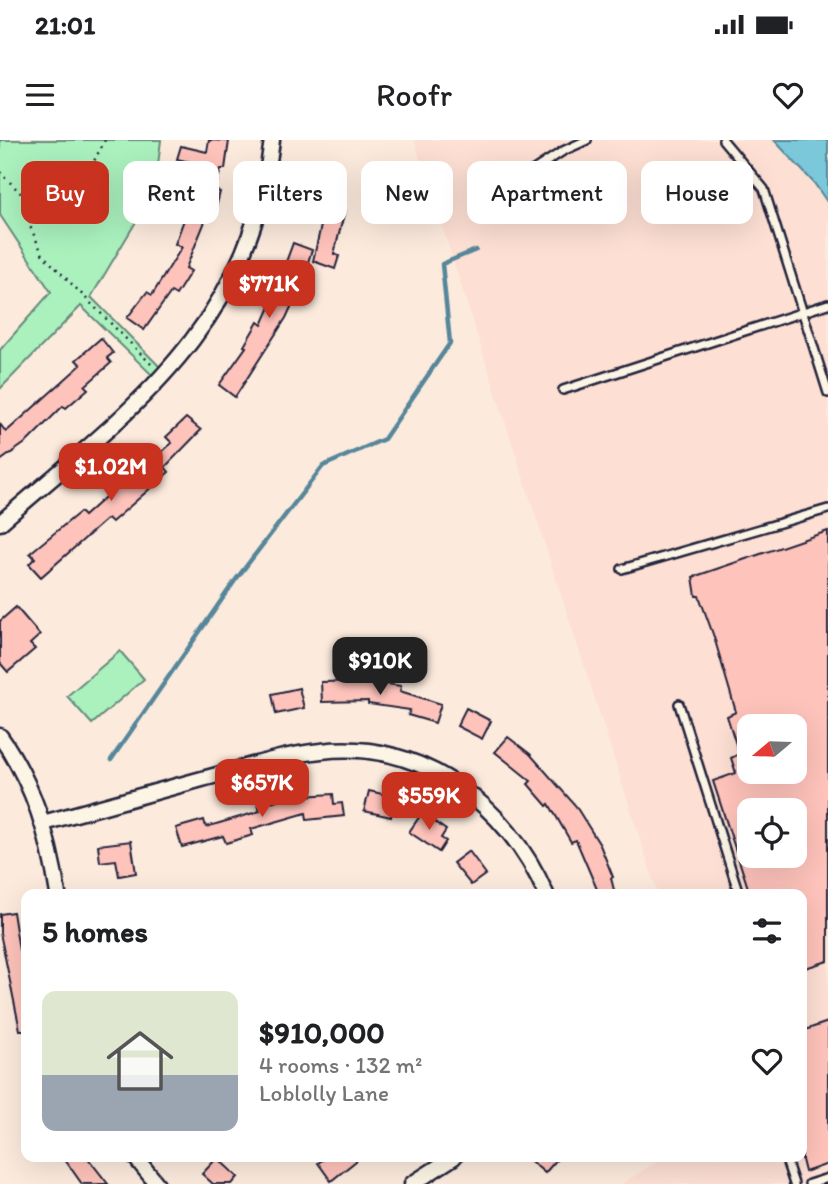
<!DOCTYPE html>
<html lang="en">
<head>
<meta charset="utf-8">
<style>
	:root { --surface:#fff; --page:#f6f6f6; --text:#202124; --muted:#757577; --accent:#c8321e }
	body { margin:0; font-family:Itim,sans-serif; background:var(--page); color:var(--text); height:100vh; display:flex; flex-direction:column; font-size:26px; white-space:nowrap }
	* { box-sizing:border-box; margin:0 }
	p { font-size:23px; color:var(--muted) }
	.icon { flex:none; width:38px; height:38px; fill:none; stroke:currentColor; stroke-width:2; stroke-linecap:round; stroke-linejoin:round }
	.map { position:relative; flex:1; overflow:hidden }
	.sheet { position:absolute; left:21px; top:749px; width:786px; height:273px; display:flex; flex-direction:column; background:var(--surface); border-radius:14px; box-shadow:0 7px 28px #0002 }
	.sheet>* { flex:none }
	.banner { position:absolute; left:21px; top:21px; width:788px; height:63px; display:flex; gap:14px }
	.needle { width:46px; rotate:251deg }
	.buttons { position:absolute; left:737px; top:574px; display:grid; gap:14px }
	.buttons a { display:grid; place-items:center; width:70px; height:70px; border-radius:14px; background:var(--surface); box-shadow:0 7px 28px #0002; font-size:35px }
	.price { position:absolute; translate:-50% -60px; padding:0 16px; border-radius:14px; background:var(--accent); color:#fff; font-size:23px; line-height:46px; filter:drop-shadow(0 2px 4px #0008) }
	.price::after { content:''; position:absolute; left:50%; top:42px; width:21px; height:16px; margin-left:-10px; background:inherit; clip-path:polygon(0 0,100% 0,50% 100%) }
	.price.active { background:#222; color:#fff }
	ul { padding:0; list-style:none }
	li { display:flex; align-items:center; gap:21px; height:175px; padding:0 21px }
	li span { display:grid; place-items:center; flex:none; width:196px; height:140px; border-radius:14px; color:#555 }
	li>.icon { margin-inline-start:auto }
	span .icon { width:84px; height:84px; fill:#fffc; stroke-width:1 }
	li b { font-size:30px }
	h2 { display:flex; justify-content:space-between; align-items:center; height:84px; padding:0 21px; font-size:30px }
	.chip { padding:0 24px; border-radius:14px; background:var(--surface); box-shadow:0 7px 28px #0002; font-size:24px; line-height:63px }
	.chip.active { background:var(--accent); color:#fff }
	.status { display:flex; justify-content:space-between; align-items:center; height:49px; padding:0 35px; background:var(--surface); direction:ltr }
	.status svg { height:19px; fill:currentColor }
	header { display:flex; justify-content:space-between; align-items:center; height:91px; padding:0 21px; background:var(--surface); font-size:32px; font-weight:600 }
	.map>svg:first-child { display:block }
</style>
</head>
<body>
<div class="status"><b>21:01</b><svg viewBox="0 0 49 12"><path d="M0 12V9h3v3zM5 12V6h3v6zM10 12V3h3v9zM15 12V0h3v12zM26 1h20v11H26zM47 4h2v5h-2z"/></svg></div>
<header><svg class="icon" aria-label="menu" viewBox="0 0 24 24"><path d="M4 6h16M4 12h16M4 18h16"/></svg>Roofr<svg class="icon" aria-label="heart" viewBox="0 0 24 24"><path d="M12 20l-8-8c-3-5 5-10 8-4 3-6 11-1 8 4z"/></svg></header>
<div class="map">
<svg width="828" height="1044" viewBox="0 0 828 1044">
	<rect width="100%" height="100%" fill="#fcebdd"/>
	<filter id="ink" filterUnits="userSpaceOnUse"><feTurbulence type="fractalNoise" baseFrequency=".0143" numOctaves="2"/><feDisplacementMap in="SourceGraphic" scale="14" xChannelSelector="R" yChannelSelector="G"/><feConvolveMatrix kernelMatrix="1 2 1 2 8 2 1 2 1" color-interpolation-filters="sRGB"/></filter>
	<g filter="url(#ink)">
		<path fill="#fddfd3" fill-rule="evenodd" d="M414 0H828V1044H621L664 1017H802V754H658ZM749 586H794V632H749ZM749 670H794V716H749Z"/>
		<g fill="#aaf1be" stroke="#668a7c" stroke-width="2">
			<polygon points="0,0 161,0 155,50 91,157 161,228 155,238 81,166 0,249 0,210 51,152 0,75"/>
			<polygon points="120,511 144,539 92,584 67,556"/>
		</g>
		<polygon fill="#7ac8d9" stroke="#57869a" stroke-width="2" points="774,0 828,0 828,63 814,43"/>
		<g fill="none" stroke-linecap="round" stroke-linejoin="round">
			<polyline stroke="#57869a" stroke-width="4.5" points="111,620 234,442 323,326 384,299 450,203 442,124 476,110"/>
		</g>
		<g fill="#fec3bb" stroke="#22223b" stroke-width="2" fill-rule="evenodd">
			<polygon points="209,0 229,1 225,29 221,29 215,50 220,52 214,75 208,74 186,128 191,131 176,155 171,152 144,190 127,178 147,152 152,155 182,107 175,104 185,77 188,78 203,25 177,19 181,6 207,12"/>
			<polygon points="313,20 335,24 327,65 345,70 334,114 339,116 335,129 313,121 322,81 308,77 315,49 308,48"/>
			<polygon points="293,103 312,110 298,152 286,178 235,257 219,245 246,207 244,206 258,182 262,185 286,131 283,130"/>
			<polygon points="101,198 113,213 107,218 111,223 85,246 88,249 66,268 63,266 28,301 0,321 0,284 6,292 81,225 76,220"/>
			<polygon points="186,278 201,290 165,327 169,332 112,382 108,378 41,437 29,424 35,418 30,413 80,372 84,376 123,341 125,344 172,303 166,297"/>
			<path d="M828 391V821L802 829V754H750L713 641 736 633 731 618 739 614 727 576 736 572 714 497 699 456H696L693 437ZM749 586H794V632H749ZM749 670H794V716H749Z"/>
			<polygon points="16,467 40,495 30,504 35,509 8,532 0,523 0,481"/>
			<polygon points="367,541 401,546 400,551 441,564 435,583 408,575 410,570 368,564 368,561 322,562 321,542"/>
			<polygon points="299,548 304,568 276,574 272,554"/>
			<polygon points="466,568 491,581 482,599 457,586"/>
			<polygon points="508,597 530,614 575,665 600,705 613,737 611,738 615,754 599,754 576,700 571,702 549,664 547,666 528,644 531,641 495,612"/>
			<polygon points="369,651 396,657 391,677 364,671"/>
			<polygon points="333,654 334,664 342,663 344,676 307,680 306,673 251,689 253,695 226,703 223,696 182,707 176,688 204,680 206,687 260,671 258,666 286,657"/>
			<polygon points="422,673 446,690 441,698 446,701 439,712 409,692"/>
			<polygon points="131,701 136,733 119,736 116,720 100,722 98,705"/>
			<polygon points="469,711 486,734 471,745 453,723"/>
			<polygon points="13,772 19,810 24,810 26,825 26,890 20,890 0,793 0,774"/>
			<polygon points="828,882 828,1024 805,1032 802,1020 802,891"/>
			<polygon points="63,1017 87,1017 108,1044 82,1044"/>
			<polygon points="327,1017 361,1017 331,1041 318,1023"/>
			<polygon points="526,1017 559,1017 545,1033"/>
			<polygon points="217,1018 238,1037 232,1044 213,1044 202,1034"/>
		</g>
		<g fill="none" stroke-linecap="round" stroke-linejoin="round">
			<defs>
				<g id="lane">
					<polyline points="723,0 764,49 828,253"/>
					<polyline points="506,48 563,11 587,0"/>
					<polyline points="563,250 828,164"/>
					<polyline points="622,429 828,369"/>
					<polyline points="679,564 739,754"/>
					<polyline points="785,1017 794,1044"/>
					<polyline points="809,1044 828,1038"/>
				</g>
				<g id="street">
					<path d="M0 383C132 268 249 189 272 0"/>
					<path d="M0 596C34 644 49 697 58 754"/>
					<path d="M43 683C96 668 149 654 202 639 241 629 280 615 321 611 421 599 508 665 546 754"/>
					<polyline points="135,1017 157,1044"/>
					<polyline points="412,1044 454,1017"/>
				</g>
			</defs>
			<use href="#lane" stroke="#22223b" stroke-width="12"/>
			<use href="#street" stroke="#22223b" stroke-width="19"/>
			<g stroke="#22223b" stroke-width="2.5" stroke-dasharray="2 5" stroke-linecap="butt">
				<polyline points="105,0 93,23 34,73 29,84 43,115 151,224"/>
				<polyline points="0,32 37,70"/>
			</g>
			<use href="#lane" stroke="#fcf5e5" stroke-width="7"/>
			<use href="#street" stroke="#fcf5e5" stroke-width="14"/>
		</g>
	</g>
</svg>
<div class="buttons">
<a><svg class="needle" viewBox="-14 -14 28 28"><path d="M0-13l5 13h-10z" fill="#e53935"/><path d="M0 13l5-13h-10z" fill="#757577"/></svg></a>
<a><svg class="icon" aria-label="locate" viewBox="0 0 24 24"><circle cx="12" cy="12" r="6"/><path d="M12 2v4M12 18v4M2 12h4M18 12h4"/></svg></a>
</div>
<b class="price" style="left:269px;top:180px">$771K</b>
<b class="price" style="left:111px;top:363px">$1.02M</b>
<b class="price active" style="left:380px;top:557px">$910K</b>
<b class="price" style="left:262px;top:679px">$657K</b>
<b class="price" style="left:429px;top:692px">$559K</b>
<div class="banner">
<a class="chip active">Buy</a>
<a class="chip">Rent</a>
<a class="chip">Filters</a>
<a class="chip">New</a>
<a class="chip">Apartment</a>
<a class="chip">House</a>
</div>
<section class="sheet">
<h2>5 homes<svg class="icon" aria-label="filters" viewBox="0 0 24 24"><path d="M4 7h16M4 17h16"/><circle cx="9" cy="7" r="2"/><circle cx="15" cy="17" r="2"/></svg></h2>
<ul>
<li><span style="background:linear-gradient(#dfe7d0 60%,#9aa5b1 0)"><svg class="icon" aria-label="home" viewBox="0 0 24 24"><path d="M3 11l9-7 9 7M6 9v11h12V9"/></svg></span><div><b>$910,000</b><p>4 rooms · 132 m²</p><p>Loblolly Lane</p></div><svg class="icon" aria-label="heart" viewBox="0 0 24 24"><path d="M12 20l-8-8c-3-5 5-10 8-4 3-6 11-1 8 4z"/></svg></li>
</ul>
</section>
</div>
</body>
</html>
